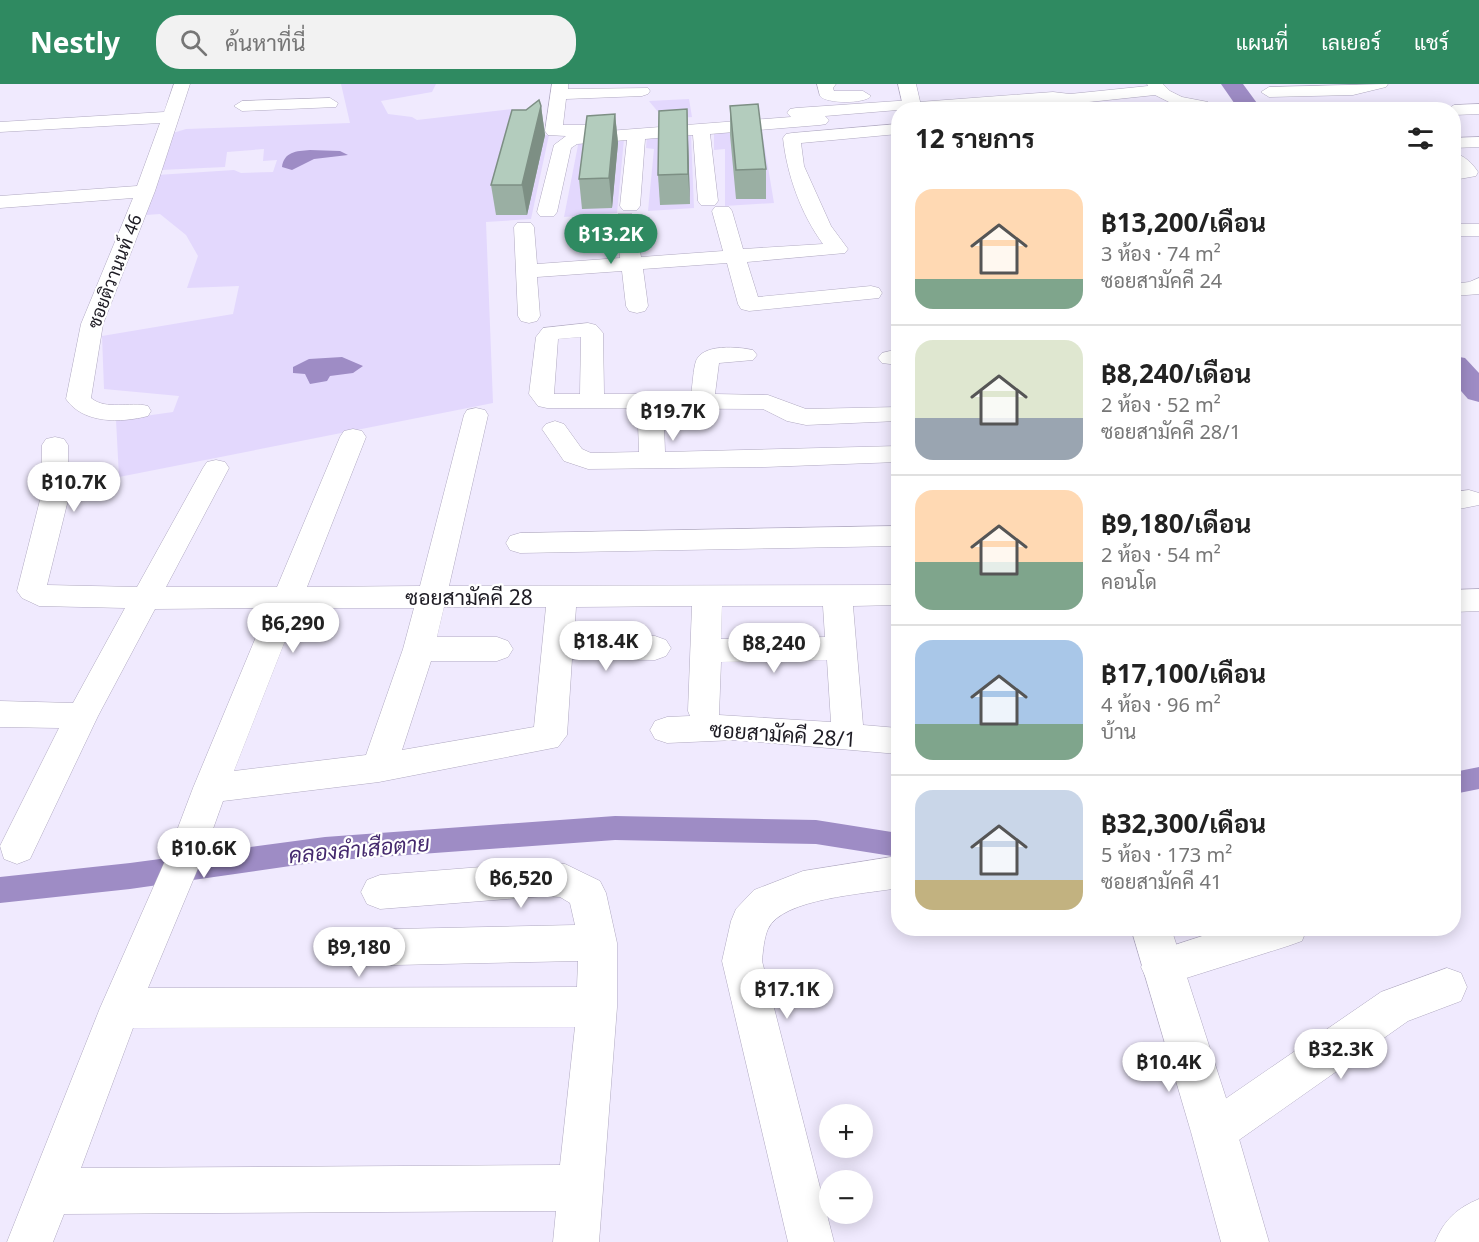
<!DOCTYPE html>
<html lang="th">
<head>
<meta charset="utf-8">
<style>
	:root { --surface:#fff; --page:#f2f2f2; --text:#222; --muted:#767676; --line:#e0e0e0; --accent:#2f8a61 }
	body { margin:0; font-family:"Noto Sans",Sarabun,sans-serif; background:var(--page); color:var(--text); height:100vh; display:flex; flex-direction:column; font-size:22px; white-space:nowrap }
	* { box-sizing:border-box; margin:0 }
	p { font-size:20px; color:var(--muted) }
	.icon { flex:none; width:33px; height:33px; fill:none; stroke:currentColor; stroke-width:2; stroke-linecap:round; stroke-linejoin:round }
	.map { position:relative; flex:1; overflow:hidden }
	.sheet { position:absolute; left:891px; top:18px; width:570px; height:834px; display:flex; flex-direction:column; background:var(--surface); border-radius:24px; box-shadow:0 3px 15px #0003 }
	.sheet>* { flex:none }
	.buttons { position:absolute; left:819px; top:1020px; display:grid; gap:12px }
	.buttons a { display:grid; place-items:center; width:54px; height:54px; border-radius:50%; background:var(--surface); box-shadow:0 3px 15px #0003; font-size:30px }
	.price { position:absolute; translate:-50% -51px; padding:0 14px; border-radius:21px; background:#fff; color:#222; font-size:20px; line-height:39px; filter:drop-shadow(0 2px 3px #0008) }
	.price::after { content:''; position:absolute; left:50%; top:36px; width:18px; height:14px; margin-left:-9px; background:inherit; clip-path:polygon(0 0,100% 0,50% 100%) }
	.price.current { background:var(--accent); color:#fff }
	ul { padding:0; list-style:none }
	li { display:flex; align-items:center; gap:18px; height:150px; padding:0 24px }
	li+li { border-top:2px solid var(--line) }
	li span { display:grid; place-items:center; flex:none; width:168px; height:120px; border-radius:18px; color:#555 }
	li>.icon { margin-inline-start:auto }
	span .icon { width:72px; height:72px; fill:#fffc; stroke-width:1 }
	li b { font-size:26px }
	h2 { display:flex; justify-content:space-between; align-items:center; height:72px; padding:0 24px; font-size:26px }
	header { display:flex; align-items:center; gap:36px; box-sizing:border-box; height:84px; padding:0 30px; background:var(--accent); color:#fff }
	header strong { font-size:28px }
	nav { display:flex; gap:33px; margin-inline-start:auto; font-size:21px }
	.search { width:420px; height:54px; background:var(--page); display:flex; align-items:center; gap:15px; box-sizing:border-box; padding:0 21px; border-radius:24px; color:var(--muted); font-size:22px }
	.map>svg:first-child { display:block }
</style>
</head>
<body>
<header>
<strong>Nestly</strong>
<div class="search"><svg class="icon" aria-label="search" viewBox="0 0 24 24"><circle cx="10" cy="10" r="6"/><path d="M15 15l6 6"/></svg>ค้นหาที่นี่</div>
<nav><a>แผนที่</a><a>เลเยอร์</a><a>แชร์</a></nav>
</header>
<div class="map">
<svg width="1479" height="1158" viewBox="0 0 1479 1158">
	<rect width="100%" height="100%" fill="#f0eafe"/>
	<g fill="#e3d8fd">
		<polygon points="341,0 436,0 432,8 381,17 388,30 412,33 417,36 513,25 506,54 549,51 531,135 486,138 493,319 119,393 116,336 173,328 179,312 104,305 102,252 233,230 239,202 187,204 198,172 186,151 160,130 146,131 157,91 234,86 241,89 273,88 277,76 263,77 264,65 227,68 225,83 161,86 173,49 186,45 350,39"/>
		<polygon points="689,15 692,33 664,35 649,17"/>
		<polygon points="758,43 762,47 774,119 725,122 725,65 714,66 714,47"/>
		<polygon points="691,50 694,124 648,127 654,65 646,64 647,52"/>
		<polygon points="624,55 617,129 564,133 579,56"/>
	</g>
	<g fill="#9e8cc5">
		<path d="M310 66 340 67 348 71 314 75 292 86 282 83C284 68 296 67 310 66Z"/>
		<polygon points="342,273 363,282 353,289 330,292 327,297 310,300 305,290 293,289 293,283 309,275"/>
	</g>
	<g fill="none" stroke-linecap="round" stroke-linejoin="round">
		<g fill="#9e8cc5" fill-rule="evenodd">
			<polygon points="1479,683 1479,705 1454,710 1454,688"/>
			<polygon points="615,732 816,736 898,749 898,773 816,760 615,756 325,777 130,805 0,819 0,793 130,779 325,753"/>
		</g>
		<g fill="#9e8cc5" fill-rule="evenodd">
			<polygon points="1221,0 1243,0 1262,26 1239,26"/>
			<polygon points="1454,272 1465,274 1479,289 1479,318 1468,315 1454,299"/>
		</g>
		<defs>
			<g id="minor">
				<path d="M174 0H190L155 107 103 240 91 314C107 327 129 317 148 322L151 327 148 332C121 339 83 340 66 315L81 240 133 114 0 124V112L137 102 160 39 0 48V38L164 28Z"/>
				<polygon points="552,0 568,0 568,5 648,4 650,7 648,10 642,12 566,15 563,41 594,41 597,45 595,48 791,33 787,29 790,25 796,24 912,16 919,18 1053,8 1070,10 1148,2 1147,0 1163,0 1170,7 1182,13 1208,18 1210,22 1208,26 1177,22 1155,11 1070,20 1053,18 958,26 898,26 825,32 829,36 826,40 820,41 710,50 718,117 715,121 701,121 698,117 693,51 645,55 640,122 637,126 623,126 620,122 627,56 577,60 571,64 557,128 554,132 540,132 537,128 554,61 566,52 548,51 545,47"/>
				<path d="M817 0H836L833 4 834 7H863L871 12C865 20 826 20 820 12Z"/>
				<polygon points="1388,0 1386,3 1353,11 1269,13 1261,8 1269,3"/>
				<polygon points="330,14 338,19 336,23 242,27 234,22 242,17"/>
				<polygon points="1479,20 1479,30 1454,31 1454,26 1446,26 1454,21"/>
				<path d="M898 40V50L801 59 804 82 831 142 848 165 845 169 747 178 758 213 871 202 879 204 882 209 879 214 749 227 741 225 738 220 727 179 643 185 648 222 645 227 637 229 629 227 626 222 622 187 537 193 540 232 537 237 529 239 521 237 518 232 514 143 517 139H531L534 143 537 180 620 174 615 134 618 130H632L635 134 641 173 723 167 712 127 715 123H729L732 127 743 165 823 160C801 130 787 91 783 54L786 50 792 49Z"/>
				<polygon points="1479,53 1479,63 1454,64 1454,54"/>
				<path d="M1454 69C1464 71 1473 80 1478 88L1476 92 1454 96Z"/>
				<rect x="1454" y="140" width="25" height="12"/>
				<polygon points="1479,194 1479,210 1454,212 1454,200 1469,198"/>
				<path d="M588 239 596 241 603 249 604 310H691C693 299 693 286 696 277 703 259 739 263 753 266L757 271 753 276 719 279 715 310 768 311 806 325 898 323V337L806 341 787 337 763 325 547 324 538 322 529 310 536 253 543 244ZM581 253 580 310H554L558 255Z"/>
				<polygon points="890,267 898,267 898,281 882,279 878,274 882,269"/>
				<path d="M476 324 485 326 488 331 449 502 898 501V521L853 522 863 641 898 644V670L735 656 667 659 655 655 650 646 655 637 667 633 690 632 688 627 692 522 576 523 574 552H655L666 556 671 564 666 572 655 576 572 575 567 651 558 663 379 698 223 717 204 770 148 904 577 903 578 877 350 882 336 877 331 864 336 851 350 846 575 841 570 819 560 813 545 812 380 825 367 820 361 808 367 796 380 791 545 778 565 780 600 797 606 809 617 859V923L599 1158H553L556 1127 64 1130 53 1158H7L100 924 168 770 193 704 268 524 155 525 98 632 30 775 17 780 4 775 0 762 59 644 0 643V617L73 619 125 524 39 522 22 514 17 507 41 412 42 361 46 355 55 353 64 355 68 361 69 412 47 501 137 503 203 384 207 378 216 376 225 378 229 384 166 503H277L340 353 344 347 353 345 362 347 366 353 307 503 420 502 464 331 467 326ZM722 522H823L825 553 721 555ZM444 523H546L534 643 402 666 431 577H497L508 573 513 565 508 557 497 553H437ZM298 524H414L403 565 366 671 234 687ZM827 576 831 638 719 631 721 578ZM575 943 560 1081 81 1084 133 944Z"/>
				<polygon points="651,332 660,335 664,340 665,368 898,362 898,378 765,383 588,385 564,377 542,345 546,340 555,337 564,340 582,365 591,369 639,368 638,340 642,335"/>
				<polygon points="1469,406 1479,409 1479,421 1454,426 1454,408"/>
				<polygon points="898,442 898,462 520,469 510,466 506,459 510,452 520,449"/>
				<polygon points="1479,505 1479,527 1454,528 1454,506"/>
				<path d="M898 772V804C867 810 782 814 768 845 764 854 763 867 762 877L834 1158H788L722 877 731 837 736 825 754 806 803 787Z"/>
				<polygon points="1227,844 1307,844 1302,857 1288,862 1161,902 1147,896 1141,883 1147,870"/>
				<polygon points="1447,884 1461,889 1467,903 1461,917 1408,937 1229,1063 1214,1070 1199,1063 1192,1048 1199,1033 1381,908"/>
				<path d="M1479 1115V1158H1435C1444 1136 1457 1124 1479 1115Z"/>
			</g>
			<g id="major">
				<polygon points="898,0 916,0 922,26 904,26"/>
				<polygon points="1131,844 1171,844 1237,1048 1269,1158 1221,1158 1191,1048"/>
			</g>
		</defs>
		<use href="#minor" stroke="#b0a9c1" stroke-width="1"/>
		<use href="#major" stroke="#b0a9c1" stroke-width="1"/>
		<use href="#minor" fill="#fff" fill-rule="evenodd"/>
		<use href="#major" fill="#fff" fill-rule="evenodd"/>
	</g>
	<g fill="#9aafa3">
		<polygon points="541,22 545,51 527,131 496,131 491,101 526,26"/>
		<polygon points="730,22 766,85 766,115 736,115 730,51"/>
		<polygon points="687,25 690,120 660,121 658,91"/>
		<polygon points="615,30 618,59 612,124 582,125 579,95"/>
	</g>
	<g fill="#7d8f84">
		<polygon points="541,22 545,51 527,131 522,101"/>
		<polygon points="687,25 688,54 690,120 688,90"/>
		<polygon points="615,30 618,59 612,124 609,94"/>
	</g>
	<g fill="#b3ccbd" stroke="#7d8f84" stroke-width="1.5">
		<polygon points="539,16 541,22 522,101 491,101 512,26 526,26"/>
		<polygon points="758,20 766,85 736,86 730,22"/>
		<polygon points="687,25 688,90 658,91 659,27"/>
		<polygon points="615,30 609,94 579,95 587,32"/>
	</g>
	<g text-anchor="middle" dominant-baseline="central" stroke-width="4.5" stroke-linejoin="round" paint-order="stroke">
		<g font-size="18" fill="#1e1c24" stroke="#fff">
			<text transform="translate(114 187) rotate(-69)">ซอยติวานนท์ 46</text>
		</g>
		<g font-size="21" fill="#1e1c24" stroke="#fff">
			<text x="469" y="513">ซอยสามัคคี 28</text>
			<text transform="translate(783 650) rotate(4)">ซอยสามัคคี 28/1</text>
		</g>
		<g font-size="22" font-style="italic" fill="#45296e" stroke="#fff">
			<text transform="translate(359 764) rotate(-5)">คลองลำเสือตาย</text>
		</g>
	</g>
</svg>
<div class="buttons">
<a>+</a>
<a>−</a>
</div>
<b class="price current" style="left:611px;top:181px">฿13.2K</b>
<b class="price" style="left:673px;top:358px">฿19.7K</b>
<b class="price" style="left:74px;top:429px">฿10.7K</b>
<b class="price" style="left:293px;top:570px">฿6,290</b>
<b class="price" style="left:606px;top:588px">฿18.4K</b>
<b class="price" style="left:774px;top:590px">฿8,240</b>
<b class="price" style="left:204px;top:795px">฿10.6K</b>
<b class="price" style="left:521px;top:825px">฿6,520</b>
<b class="price" style="left:359px;top:894px">฿9,180</b>
<b class="price" style="left:787px;top:936px">฿17.1K</b>
<b class="price" style="left:1341px;top:996px">฿32.3K</b>
<b class="price" style="left:1169px;top:1009px">฿10.4K</b>
<section class="sheet">
<h2>12 รายการ<svg class="icon" aria-label="filters" viewBox="0 0 24 24"><path d="M4 7h16M4 17h16"/><circle cx="9" cy="7" r="2"/><circle cx="15" cy="17" r="2"/></svg></h2>
<ul>
<li><span style="background:linear-gradient(#ffd9b3 75%,#7fa58c 0)"><svg class="icon" aria-label="home" viewBox="0 0 24 24"><path d="M3 11l9-7 9 7M6 9v11h12V9"/></svg></span><div><b>฿13,200/เดือน</b><p>3 ห้อง · 74 m²</p><p>ซอยสามัคคี 24</p></div></li>
<li><span style="background:linear-gradient(#dfe7d0 65%,#9aa5b1 0)"><svg class="icon" aria-label="home" viewBox="0 0 24 24"><path d="M3 11l9-7 9 7M6 9v11h12V9"/></svg></span><div><b>฿8,240/เดือน</b><p>2 ห้อง · 52 m²</p><p>ซอยสามัคคี 28/1</p></div></li>
<li><span style="background:linear-gradient(#ffd9b3 60%,#7fa58c 0)"><svg class="icon" aria-label="home" viewBox="0 0 24 24"><path d="M3 11l9-7 9 7M6 9v11h12V9"/></svg></span><div><b>฿9,180/เดือน</b><p>2 ห้อง · 54 m²</p><p>คอนโด</p></div></li>
<li><span style="background:linear-gradient(#a9c7e8 70%,#7fa58c 0)"><svg class="icon" aria-label="home" viewBox="0 0 24 24"><path d="M3 11l9-7 9 7M6 9v11h12V9"/></svg></span><div><b>฿17,100/เดือน</b><p>4 ห้อง · 96 m²</p><p>บ้าน</p></div></li>
<li><span style="background:linear-gradient(#c9d6e8 75%,#c2b280 0)"><svg class="icon" aria-label="home" viewBox="0 0 24 24"><path d="M3 11l9-7 9 7M6 9v11h12V9"/></svg></span><div><b>฿32,300/เดือน</b><p>5 ห้อง · 173 m²</p><p>ซอยสามัคคี 41</p></div></li>
</ul>
</section>
</div>
</body>
</html>
